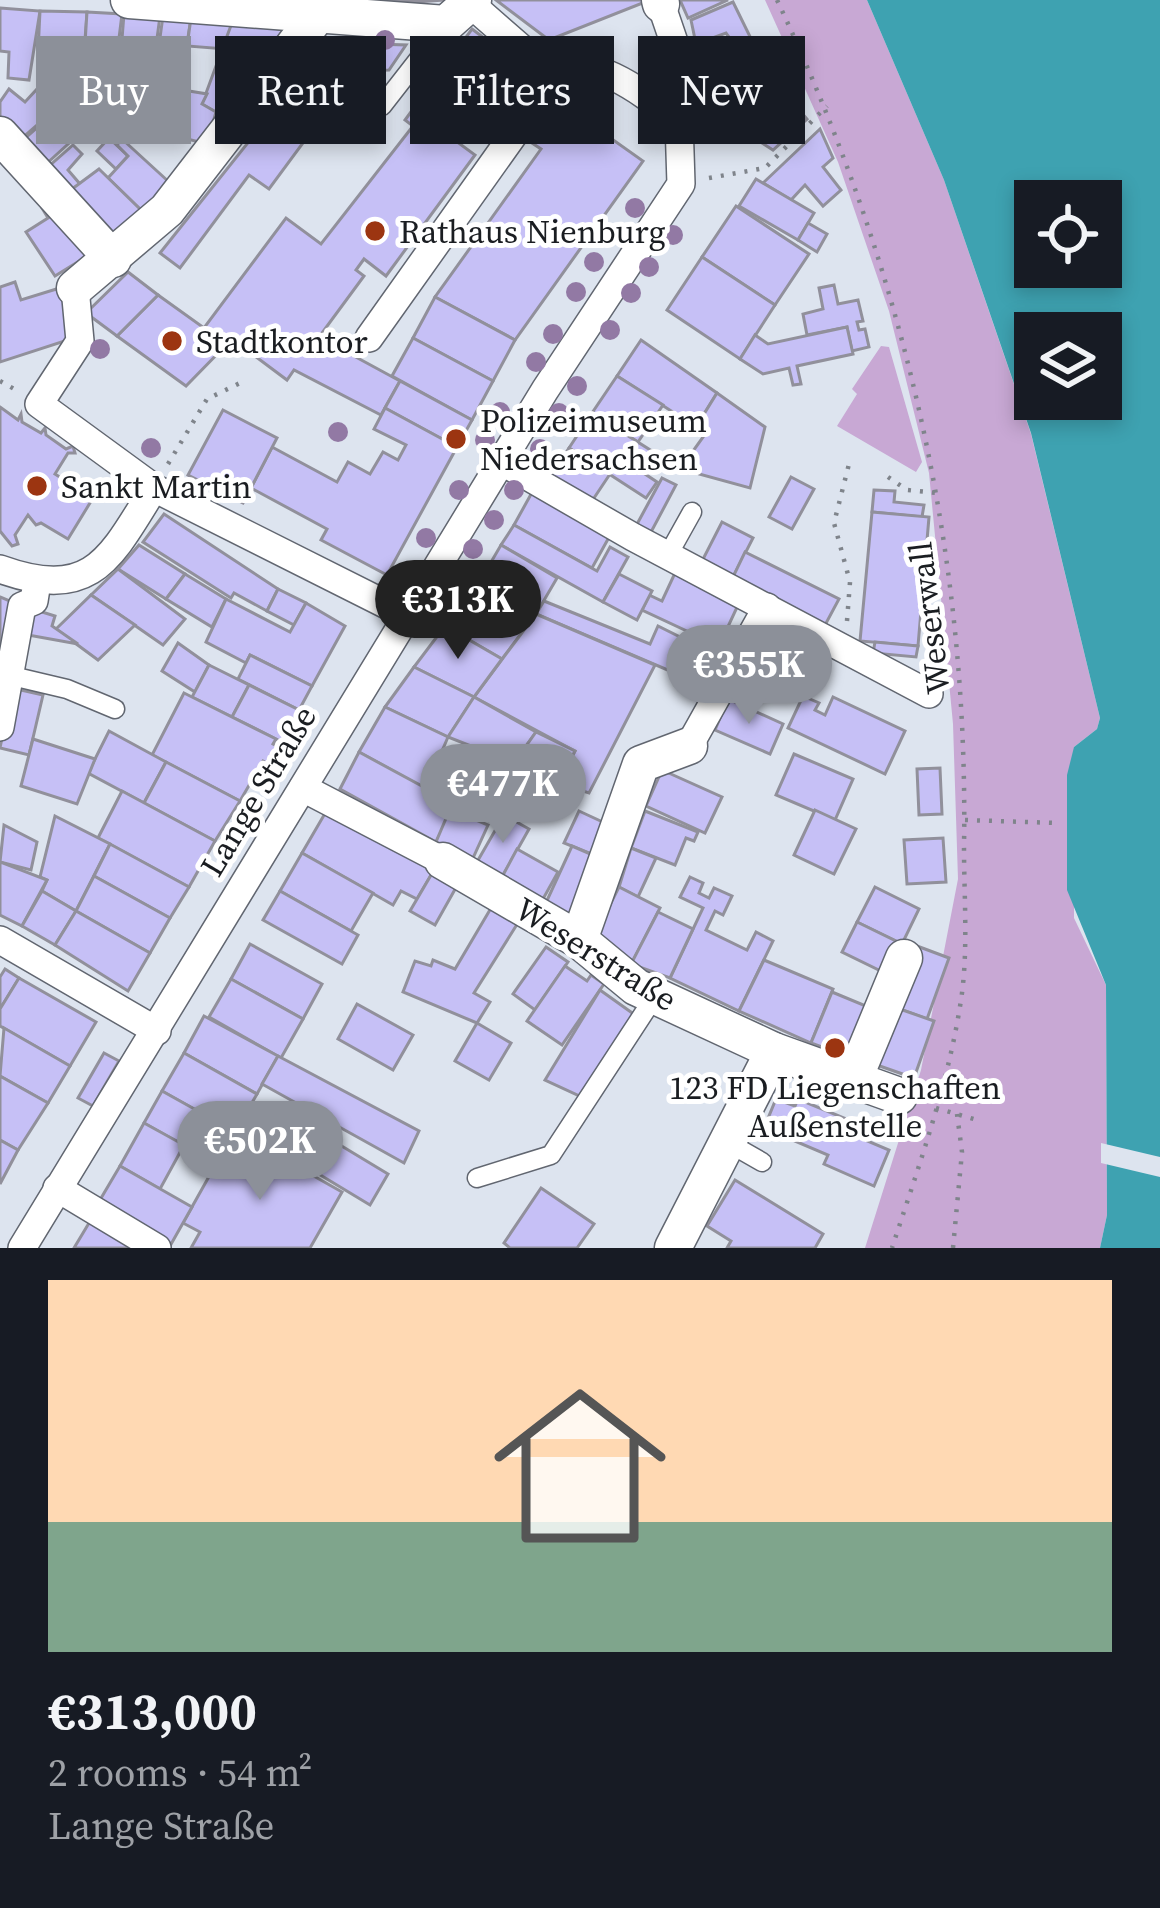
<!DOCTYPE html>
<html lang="en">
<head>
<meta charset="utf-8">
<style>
	:root { --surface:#171b24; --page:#242831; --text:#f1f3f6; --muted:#9ea1a6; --line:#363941; --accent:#8c9099 }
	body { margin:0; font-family:"Source Serif 4",serif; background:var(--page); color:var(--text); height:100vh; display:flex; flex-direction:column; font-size:45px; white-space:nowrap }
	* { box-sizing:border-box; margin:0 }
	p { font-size:39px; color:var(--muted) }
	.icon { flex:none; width:66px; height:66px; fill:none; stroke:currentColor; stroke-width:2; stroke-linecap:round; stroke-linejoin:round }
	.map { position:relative; height:1248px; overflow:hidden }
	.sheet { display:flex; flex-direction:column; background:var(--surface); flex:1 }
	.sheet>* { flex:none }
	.guide { position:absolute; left:36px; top:36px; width:1089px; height:108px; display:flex; gap:24px }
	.fabs { position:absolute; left:1014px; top:180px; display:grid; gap:24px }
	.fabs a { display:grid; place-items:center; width:108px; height:108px; border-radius:0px; background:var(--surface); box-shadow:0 6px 18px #0003; font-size:60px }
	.price { position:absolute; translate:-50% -102px; padding:0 27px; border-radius:42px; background:var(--accent); color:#fff; font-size:39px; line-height:78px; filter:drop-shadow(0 3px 6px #0008) }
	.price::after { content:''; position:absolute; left:50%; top:72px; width:36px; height:27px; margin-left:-18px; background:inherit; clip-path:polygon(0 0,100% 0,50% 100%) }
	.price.selected { background:#222; color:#fff }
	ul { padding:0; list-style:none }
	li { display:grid; align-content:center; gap:24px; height:636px; padding:0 48px }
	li+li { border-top:3px solid var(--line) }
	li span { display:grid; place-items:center; height:372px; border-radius:0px; color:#555 }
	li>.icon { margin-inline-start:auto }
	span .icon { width:216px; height:216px; fill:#fffc; stroke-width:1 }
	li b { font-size:51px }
	.pill { padding:0 42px; border-radius:0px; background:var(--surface); box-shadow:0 6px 18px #0003; font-size:42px; line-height:108px }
	.pill.selected { background:var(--accent); color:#fff }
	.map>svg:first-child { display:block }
</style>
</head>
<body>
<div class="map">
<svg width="1160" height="1248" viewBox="0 0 1160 1248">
	<rect width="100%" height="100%" fill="#dde4ef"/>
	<g fill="#c8a8d4">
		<polygon points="765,0 867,0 944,180 1031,434 1100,718 1097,729 1074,747 1074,918 1106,985 1107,1215 1100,1248 865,1248 921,1070 958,879 953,724 929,473 889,311 838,162"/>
		<polygon points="881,346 889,347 922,462 916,472 837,426 857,394 852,389"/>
	</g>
	<path fill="#3ea2b1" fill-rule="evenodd" d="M867 0H1160V1248H1100L1107 1215 1106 985 1067 890V775L1074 747 1097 729 1100 718 1031 433 944 180ZM1035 201H1101V267H1035ZM1035 333H1101V399H1035Z"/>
	<polygon fill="#dde4ef" points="1101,1143 1160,1157 1160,1177 1101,1163"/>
	<g fill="#c6c0f6" stroke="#91909b" stroke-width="3">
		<polygon points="364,0 444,0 365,6"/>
		<polygon points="650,0 549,40 496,0"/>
		<polygon points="680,0 728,0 688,18"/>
		<polygon points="733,2 762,61 740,77 728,49 735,45 726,33 696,44 691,20"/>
		<polygon points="0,8 40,11 29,80 8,78 9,52 0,51"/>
		<polygon points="40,11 87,12 84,54 38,52"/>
		<polygon points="87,12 122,14 114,79 83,75"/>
		<polygon points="124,14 160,16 151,84 130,81 131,65 120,64"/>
		<polygon points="163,16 191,18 183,70 156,66"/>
		<polygon points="191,18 233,20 225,49 187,46"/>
		<polygon points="233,20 283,30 225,118 202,104"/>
		<polygon points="472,29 500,50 441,130 475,155 386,276 364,259 356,270 364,276 319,337 400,381 381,415 294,370 287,380 232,339 186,386 117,336 158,295 204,328 286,218 321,244 413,126 405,120"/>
		<polygon points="724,38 740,77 707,90 696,50"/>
		<polygon points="345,43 406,45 389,70 356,71 269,189 249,175 180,268 160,253 282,100 289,104 332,45 339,51"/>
		<polygon points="103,77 151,84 145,130 99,111"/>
		<polygon points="740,77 756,106 734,128 707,90"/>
		<polygon points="778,85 807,119 773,150 751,136 744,141 734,128"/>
		<polygon points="38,88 58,107 20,140 0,121 0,102 9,89 25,102"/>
		<polygon points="183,90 207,94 202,104 216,112 207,144 175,136"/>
		<polygon points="157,91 179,95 172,136 149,133"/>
		<polygon points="554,98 643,161 515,340 435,297 541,149 526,139"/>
		<polygon points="65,103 89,125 45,165 21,142"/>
		<polygon points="820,129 833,158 823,167 841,190 823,206 805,185 791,200 763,183"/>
		<polygon points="109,138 128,156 116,169 97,151"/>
		<polygon points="122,139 169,182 143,212 108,178 128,156 117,145"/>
		<polygon points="73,145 82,154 68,170 80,184 68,192 47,168"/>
		<polygon points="99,169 143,212 111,240 68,192"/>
		<polygon points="756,179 814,213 798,240 739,206"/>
		<polygon points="54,201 89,255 55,276 26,232 48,218 42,208"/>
		<polygon points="736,206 809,254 775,305 702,257"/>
		<polygon points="808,223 827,234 817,252 798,240"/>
		<polygon points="702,257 775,305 740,359 667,310"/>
		<polygon points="128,272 158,295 117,336 86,313"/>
		<polygon points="15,282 21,300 63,287 74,338 0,362 0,287"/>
		<polygon points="834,285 838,304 858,300 863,321 857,322 859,330 865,329 869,347 852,351 847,327 807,335 803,314 823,309 819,288"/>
		<polygon points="435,297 515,340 493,381 413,338"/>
		<polygon points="847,327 853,354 797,366 801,384 793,385 789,368 763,374 740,359 755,335 768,344"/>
		<polygon points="413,338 493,381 472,420 392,376"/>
		<polygon points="641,340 717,393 696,427 617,376"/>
		<polygon points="617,376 663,405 638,442 592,413"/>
		<polygon points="400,381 472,420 457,447 385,408"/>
		<polygon points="717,393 765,427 750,488 699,474 688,458 706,433 696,427"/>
		<polygon points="0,407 18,420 21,414 22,422 41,433 45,428 46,435 66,449 73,446 75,453 68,453 55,474 93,498 68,539 41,523 36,525 28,515 15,535 18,544 12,546 0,531"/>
		<polygon points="385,408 457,447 387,575 321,540 327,529 251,488 272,447 337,482 348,462 370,474 383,452 398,460 406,445 374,429"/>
		<polygon points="223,410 277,438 243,503 188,475"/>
		<polygon points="592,413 655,453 642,472 657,482 646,498 569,448"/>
		<polygon points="569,448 610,474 588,507 547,481"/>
		<polygon points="791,477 814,489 792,529 769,517"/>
		<polygon points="662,478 676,485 650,534 636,526"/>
		<polygon points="535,487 613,530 592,568 514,525"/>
		<polygon points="874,490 895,491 894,502 924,505 922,517 872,512"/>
		<polygon points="872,512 929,517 918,646 860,641"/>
		<polygon points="164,514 278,589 267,611 234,593 231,598 143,542"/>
		<polygon points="722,522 753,538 731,581 700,565"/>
		<polygon points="514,525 597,571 610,547 628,557 603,602 501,545"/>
		<polygon points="139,545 185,574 166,599 118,569"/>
		<polygon points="501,545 557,578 536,614 480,581"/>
		<polygon points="745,552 839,599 824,627 731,581"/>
		<polygon points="118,569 185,619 163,645 91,595"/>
		<polygon points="675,573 739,603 719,646 642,610 649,595 662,601"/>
		<polygon points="185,574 226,599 212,627 166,599"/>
		<polygon points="619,574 652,591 637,620 603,602"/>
		<polygon points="480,581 536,614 502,659 445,626"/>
		<polygon points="278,589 306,603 294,625 267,611"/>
		<polygon points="91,595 135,625 98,660 56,629"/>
		<polygon points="0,597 22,606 0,662"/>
		<polygon points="226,599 290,632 306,603 345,626 312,686 250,655 246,663 206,642"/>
		<polygon points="544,601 650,644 658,626 684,639 670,671 536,614"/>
		<polygon points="26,607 55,616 52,626 78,644 28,635"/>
		<polygon points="536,614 655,665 589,793 558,783 575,751 474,697"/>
		<polygon points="445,626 502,659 474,697 414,667"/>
		<polygon points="875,642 918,646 916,657 873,653"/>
		<polygon points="178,643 209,665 195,692 162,671"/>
		<polygon points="250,655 312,686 299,710 238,679"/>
		<polygon points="209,665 249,685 232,717 192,697"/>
		<polygon points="414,667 474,697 448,737 385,707"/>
		<polygon points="249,685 299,710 282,742 232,717"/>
		<polygon points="12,688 43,695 29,755 0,748"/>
		<polygon points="184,693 276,739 273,744 280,748 270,765 263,761 240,801 152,755"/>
		<polygon points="803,696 819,703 815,710 825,715 833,697 905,731 885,774 788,728"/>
		<polygon points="474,697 536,732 514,763 448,737"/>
		<polygon points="728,699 783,724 770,754 715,730"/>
		<polygon points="385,707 448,737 439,758 447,761 433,793 359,752"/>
		<polygon points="109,731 166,762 144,803 88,773"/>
		<polygon points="536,732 575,751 558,783 514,763"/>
		<polygon points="33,739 95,759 77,804 21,786"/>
		<polygon points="359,752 455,804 436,842 340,789"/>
		<polygon points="794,754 853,779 835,820 776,795"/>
		<polygon points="166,762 240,801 215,841 144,803"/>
		<polygon points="462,764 529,792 517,820 450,792"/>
		<polygon points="940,768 942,814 919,815 917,769"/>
		<polygon points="662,770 722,797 705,833 646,806"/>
		<polygon points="122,791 215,841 189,887 98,838"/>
		<polygon points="450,809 488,825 473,858 436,842"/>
		<polygon points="327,810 434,870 417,899 401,891 393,905 302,853"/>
		<polygon points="815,810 856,829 834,874 794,855"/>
		<polygon points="579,811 609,825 594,855 564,843"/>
		<polygon points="645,811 698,832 694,841 686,838 675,865 631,848"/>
		<polygon points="504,815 529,829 502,877 477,862"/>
		<polygon points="55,816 110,844 76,911 42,891 47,880 40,877"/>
		<polygon points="4,825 37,842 31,870 0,862"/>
		<polygon points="943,838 946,882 907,884 904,840"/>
		<polygon points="110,844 189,887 170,918 94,876"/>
		<polygon points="572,846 602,859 575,921 544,907"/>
		<polygon points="631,848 656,858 638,897 619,887"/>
		<polygon points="517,849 558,872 543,899 502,877"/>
		<polygon points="302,853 373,893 351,931 280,891"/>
		<polygon points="0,862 47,880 22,926 0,915"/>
		<polygon points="434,870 458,884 435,925 410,911"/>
		<polygon points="94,876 170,918 150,953 76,911"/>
		<polygon points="690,877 703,883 699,893 709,898 714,888 732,896 723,915 715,911 706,930 747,950 756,932 773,941 739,1011 670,978 703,908 680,897"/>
		<polygon points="619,887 660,908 633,961 592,940"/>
		<polygon points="875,887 919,909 902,944 857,922"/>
		<polygon points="42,891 76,911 55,945 22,926"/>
		<polygon points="280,891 358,935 342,964 263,920"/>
		<polygon points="494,903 521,918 474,993 490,1002 477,1023 403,992 415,961 431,966 433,960 455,969"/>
		<polygon points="76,911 150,953 128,991 55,945"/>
		<polygon points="658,912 693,929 670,978 631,964"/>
		<polygon points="857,922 902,944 887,974 842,952"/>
		<polygon points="250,944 322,984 303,1019 231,979"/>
		<polygon points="917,946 949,958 927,1019 894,1007"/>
		<polygon points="546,947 568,962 535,1010 513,994"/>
		<polygon points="764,960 833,989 811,1043 739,1011"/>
		<polygon points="565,966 587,981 591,975 604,984 562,1045 527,1021"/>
		<polygon points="5,969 19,978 0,1009 0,977"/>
		<polygon points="19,978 96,1022 70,1066 0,1026 0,1009"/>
		<polygon points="231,979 303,1019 281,1058 209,1017"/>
		<polygon points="600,990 635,1015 584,1098 545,1080"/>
		<polygon points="832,992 878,1011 857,1060 811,1043"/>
		<polygon points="357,1004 413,1035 393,1070 338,1039"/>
		<polygon points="894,1007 934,1021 914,1078 874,1064"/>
		<polygon points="204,1016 278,1056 257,1094 184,1053"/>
		<polygon points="477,1023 511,1043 489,1080 455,1061"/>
		<polygon points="4,1028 70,1066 48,1103 0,1076"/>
		<polygon points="104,1053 119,1061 93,1106 78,1098"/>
		<polygon points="184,1053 257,1094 235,1132 162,1091"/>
		<polygon points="278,1056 419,1131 404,1163 262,1084"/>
		<polygon points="0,1076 48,1103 18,1150 0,1140"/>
		<polygon points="162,1091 241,1135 222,1167 144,1123"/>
		<polygon points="776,1099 795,1106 798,1099 844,1118 839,1129 889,1150 874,1186 824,1164 828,1155 764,1128"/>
		<polygon points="144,1123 184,1145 160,1189 120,1166"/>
		<polygon points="241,1135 342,1192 310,1248 191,1248 200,1232 183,1223 216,1164 222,1167"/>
		<polygon points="0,1140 18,1150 0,1184"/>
		<polygon points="335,1142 388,1174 370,1205 317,1173"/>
		<polygon points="120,1166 192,1207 170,1246 97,1205"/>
		<polygon points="735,1180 823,1234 815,1248 727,1248 731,1241 707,1226"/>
		<polygon points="541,1188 594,1224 577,1248 510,1248 504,1243"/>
		<polygon points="92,1218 143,1248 74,1248"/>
	</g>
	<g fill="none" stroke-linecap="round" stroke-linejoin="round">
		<defs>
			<g id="service">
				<polyline points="382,106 446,24"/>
				<polyline points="668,555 692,512"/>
				<polyline points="12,676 67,689 115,709"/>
				<polyline points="727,1142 762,1162"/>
				<polyline points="477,1178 551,1155 655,996"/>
			</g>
			<g id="pedestrian">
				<path d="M481 13 536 61C600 61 631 83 679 121"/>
				<polyline points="369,338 566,61"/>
				<polyline points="501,461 633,537 929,694"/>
				<polyline points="154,488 407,615"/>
				<path d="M0 569C92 602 110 559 154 488L39 404 80 341 75 288"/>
				<polyline points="0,727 22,606 34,601 37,582"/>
				<polyline points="689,746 767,607"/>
				<polyline points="303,788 443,861"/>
				<polyline points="0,940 157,1031"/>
				<polyline points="57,1188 157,1248"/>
				<polyline points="22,1248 545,390 681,184 679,121 692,95 661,4"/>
			</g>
			<g id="minor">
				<polyline points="129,0 446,24 473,0"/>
				<polyline points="660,0 661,4"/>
				<polyline points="0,135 113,259"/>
				<polyline points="75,288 167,210 316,17"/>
				<polyline points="443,861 579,940 636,987 774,1051 899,1096"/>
				<polyline points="579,940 641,764 689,746"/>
				<polyline points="853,1081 904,958"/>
				<polyline points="673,1248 774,1051"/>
			</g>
		</defs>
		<use href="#service" stroke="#616670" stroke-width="21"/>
		<use href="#pedestrian" stroke="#616670" stroke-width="30"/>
		<use href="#minor" stroke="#616670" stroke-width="39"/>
		<g stroke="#7f848b" stroke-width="4.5" stroke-dasharray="3 9" stroke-linecap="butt">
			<path d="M777 0C903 267 969 551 964 847 964 895 968 946 962 993 950 1080 919 1165 892 1248"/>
			<polyline points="709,178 765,168 827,106"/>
			<polyline points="0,381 16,390"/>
			<polyline points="168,464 207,399 242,382"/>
			<polyline points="888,477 907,490 938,493"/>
			<polyline points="847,621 850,582 834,523 849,464"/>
			<polyline points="965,820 1058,823"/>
			<polyline points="936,1108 977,1120"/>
			<polyline points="953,1248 962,1152 957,1114"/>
		</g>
		<use href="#service" stroke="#fff" stroke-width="18"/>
		<use href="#pedestrian" stroke="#fff" stroke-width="27"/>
		<use href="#minor" stroke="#fff" stroke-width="36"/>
	</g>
	<g fill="#9279a4">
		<circle cx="385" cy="40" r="10"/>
		<circle cx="675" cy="98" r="10"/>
		<circle cx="649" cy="120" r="10"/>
		<circle cx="635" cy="208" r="10"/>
		<circle cx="616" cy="234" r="10"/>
		<circle cx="673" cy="235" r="10"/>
		<circle cx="594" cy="262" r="10"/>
		<circle cx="649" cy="267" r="10"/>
		<circle cx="576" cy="292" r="10"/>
		<circle cx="631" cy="293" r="10"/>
		<circle cx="610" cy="330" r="10"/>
		<circle cx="553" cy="334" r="10"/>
		<circle cx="100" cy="349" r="10"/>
		<circle cx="536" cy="362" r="10"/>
		<circle cx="577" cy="386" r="10"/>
		<circle cx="500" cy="412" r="10"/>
		<circle cx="559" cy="413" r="10"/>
		<circle cx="338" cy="432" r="10"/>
		<circle cx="485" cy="440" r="10"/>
		<circle cx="151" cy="448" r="10"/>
		<circle cx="540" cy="449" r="10"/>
		<circle cx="459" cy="490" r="10"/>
		<circle cx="514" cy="490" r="10"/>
		<circle cx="494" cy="520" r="10"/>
		<circle cx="426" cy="538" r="10"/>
		<circle cx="473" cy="549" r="10"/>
		<circle cx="452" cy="577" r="10"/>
		<circle cx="423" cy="618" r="10"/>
	</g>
	<g fill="#9c3511" stroke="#fff" stroke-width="4.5">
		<circle cx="375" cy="231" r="12"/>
		<circle cx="172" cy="341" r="12"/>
		<circle cx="456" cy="439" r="12"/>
		<circle cx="37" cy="486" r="12"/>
		<circle cx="835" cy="1048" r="12"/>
	</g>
	<g text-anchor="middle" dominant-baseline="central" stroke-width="10" stroke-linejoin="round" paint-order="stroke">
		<g font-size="33" fill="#1a1d21" stroke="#fff" text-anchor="start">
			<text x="399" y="231">Rathaus Nienburg</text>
			<text x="196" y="341">Stadtkontor</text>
			<text x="480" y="420">Polizeimuseum<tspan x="480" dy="38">Niedersachsen</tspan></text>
			<text x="61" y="486">Sankt Martin</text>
			<text x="835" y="1087" text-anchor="middle">123 FD Liegenschaften<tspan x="835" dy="38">Außenstelle</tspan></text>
		</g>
		<g font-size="33" fill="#1a1d21" stroke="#fff">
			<text transform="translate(929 618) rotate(-97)">Weserwall</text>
			<text transform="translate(258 791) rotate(-59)">Lange Straße</text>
			<text transform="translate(596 954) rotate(32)">Weserstraße</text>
		</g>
	</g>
</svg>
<div class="fabs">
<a><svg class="icon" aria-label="locate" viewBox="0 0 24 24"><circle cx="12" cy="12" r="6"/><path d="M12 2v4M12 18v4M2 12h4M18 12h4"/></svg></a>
<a><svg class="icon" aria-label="layers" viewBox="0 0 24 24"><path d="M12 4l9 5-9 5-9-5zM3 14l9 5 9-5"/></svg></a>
</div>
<b class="price selected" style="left:458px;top:662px">€313K</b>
<b class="price" style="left:749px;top:727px">€355K</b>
<b class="price" style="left:503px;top:846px">€477K</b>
<b class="price" style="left:260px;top:1203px">€502K</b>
<div class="guide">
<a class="pill selected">Buy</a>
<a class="pill">Rent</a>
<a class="pill">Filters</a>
<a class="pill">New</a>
</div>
</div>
<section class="sheet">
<ul>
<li><span style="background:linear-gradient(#ffd9b3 65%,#7fa58c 0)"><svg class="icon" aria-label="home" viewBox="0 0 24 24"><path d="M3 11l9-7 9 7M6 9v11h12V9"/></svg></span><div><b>€313,000</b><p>2 rooms · 54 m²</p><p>Lange Straße</p></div></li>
</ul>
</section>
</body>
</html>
